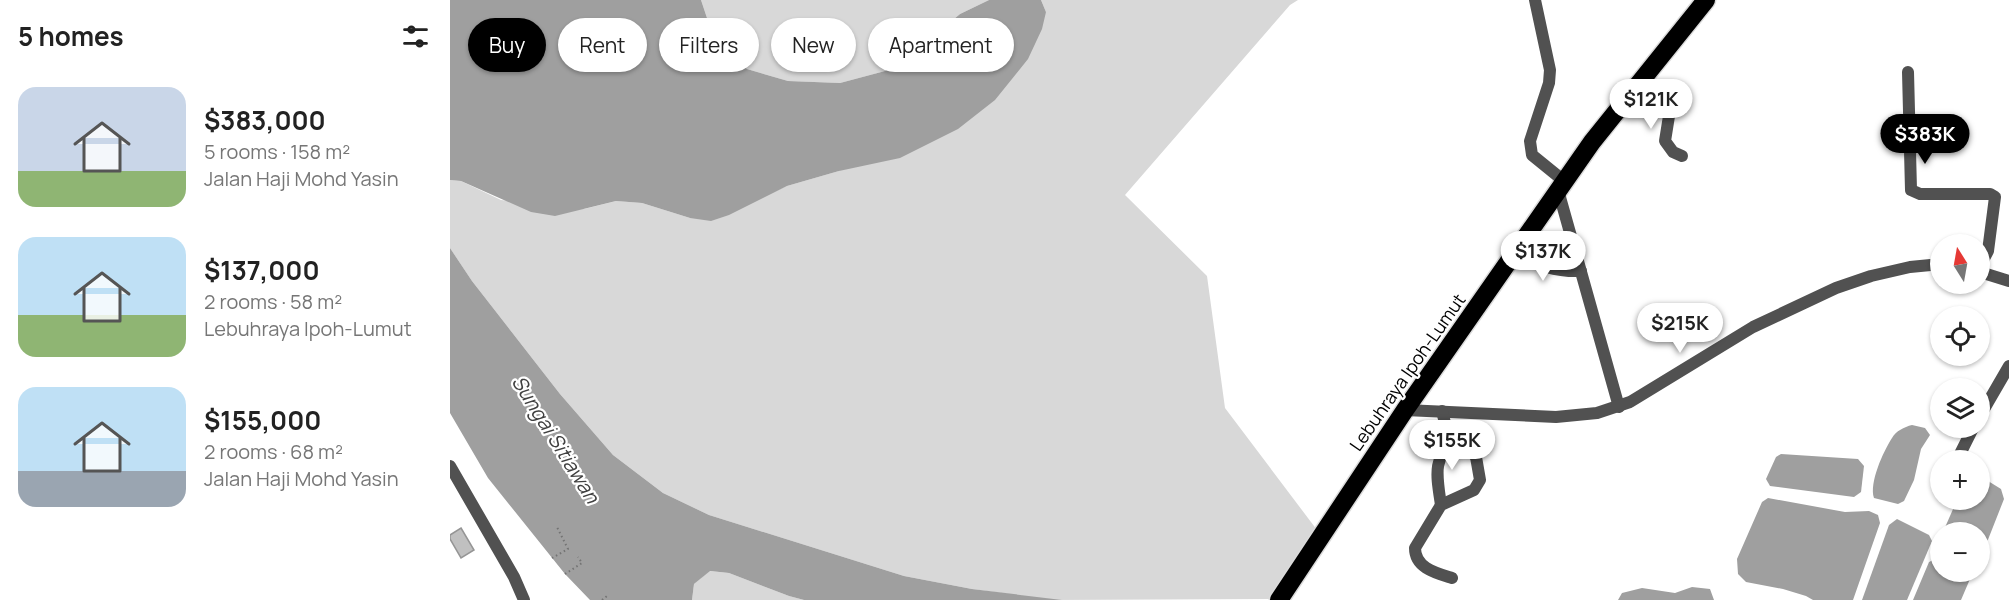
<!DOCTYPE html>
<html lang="en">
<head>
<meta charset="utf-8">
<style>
	:root { --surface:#fff; --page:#f2f2f2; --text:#222; --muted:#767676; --accent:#000 }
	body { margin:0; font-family:Manrope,sans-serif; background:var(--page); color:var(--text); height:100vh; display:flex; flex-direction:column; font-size:22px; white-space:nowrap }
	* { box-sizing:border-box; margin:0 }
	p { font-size:20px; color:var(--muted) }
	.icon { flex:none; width:33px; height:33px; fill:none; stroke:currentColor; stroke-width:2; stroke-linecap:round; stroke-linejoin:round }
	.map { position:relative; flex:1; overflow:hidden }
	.side { display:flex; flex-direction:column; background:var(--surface); width:450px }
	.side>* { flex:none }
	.top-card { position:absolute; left:18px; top:18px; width:570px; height:54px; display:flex; gap:12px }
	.needle { width:39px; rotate:349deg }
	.controls { position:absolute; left:1480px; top:234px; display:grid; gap:12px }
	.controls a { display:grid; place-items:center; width:60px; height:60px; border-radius:50%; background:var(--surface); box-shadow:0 2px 4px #0004; font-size:30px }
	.price { position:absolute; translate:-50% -51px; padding:0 14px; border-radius:21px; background:#fff; color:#222; font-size:20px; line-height:39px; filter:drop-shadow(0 2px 3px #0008) }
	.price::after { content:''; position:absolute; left:50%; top:36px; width:18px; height:14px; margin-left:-9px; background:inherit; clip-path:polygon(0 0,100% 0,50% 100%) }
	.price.active { background:var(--accent); color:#fff }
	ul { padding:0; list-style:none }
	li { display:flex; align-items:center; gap:18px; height:150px; padding:0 18px }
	li span { display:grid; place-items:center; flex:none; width:168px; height:120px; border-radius:18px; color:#555 }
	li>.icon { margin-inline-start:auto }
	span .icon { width:72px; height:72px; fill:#fffc; stroke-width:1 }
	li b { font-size:26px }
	h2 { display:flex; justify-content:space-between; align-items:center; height:72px; padding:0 18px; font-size:26px }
	.chip { padding:0 21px; border-radius:27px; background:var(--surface); box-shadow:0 2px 4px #0004; font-size:21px; line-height:54px }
	.chip.active { background:var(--accent); color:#fff }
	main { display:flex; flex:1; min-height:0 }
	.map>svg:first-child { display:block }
</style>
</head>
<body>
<main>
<section class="side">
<h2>5 homes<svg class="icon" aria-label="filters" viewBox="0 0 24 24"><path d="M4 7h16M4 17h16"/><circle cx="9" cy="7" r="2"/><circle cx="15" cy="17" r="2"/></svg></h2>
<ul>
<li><span style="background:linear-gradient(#c9d6e8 70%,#8fb573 0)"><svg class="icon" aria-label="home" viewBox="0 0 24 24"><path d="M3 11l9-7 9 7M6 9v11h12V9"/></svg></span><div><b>$383,000</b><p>5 rooms · 158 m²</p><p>Jalan Haji Mohd Yasin</p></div></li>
<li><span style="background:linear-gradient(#bfe0f5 65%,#8fb573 0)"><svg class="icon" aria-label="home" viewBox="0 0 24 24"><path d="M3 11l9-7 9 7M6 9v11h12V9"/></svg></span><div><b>$137,000</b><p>2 rooms · 58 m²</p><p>Lebuhraya Ipoh-Lumut</p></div></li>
<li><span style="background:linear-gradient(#bfe0f5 70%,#9aa5b1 0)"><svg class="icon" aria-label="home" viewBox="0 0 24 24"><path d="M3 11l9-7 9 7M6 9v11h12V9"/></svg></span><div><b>$155,000</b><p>2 rooms · 68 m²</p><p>Jalan Haji Mohd Yasin</p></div></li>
</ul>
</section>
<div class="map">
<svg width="1559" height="600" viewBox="0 0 1559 600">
	<rect width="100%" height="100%" fill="#fff"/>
	<g fill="#d8d8d8">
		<polygon points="251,0 539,0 510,14 478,41 435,71 390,83 338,81 297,69 262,33"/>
		<polygon points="591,0 848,0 840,5 675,195 757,276 775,408 867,530 819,599 602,600 522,589 454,576 259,515 213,493 163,455 110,394 22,281 0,248 0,180 11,181 51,200 134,209 166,201 192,203 240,218 308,199 337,186 389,171 596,12"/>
		<polygon points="259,571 279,573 339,596 354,600 242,600 244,584"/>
	</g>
	<g fill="#9f9f9f">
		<polygon points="0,0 251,0 262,33 297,69 338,81 390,83 435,71 478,41 510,14 539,0 591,0 596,12 592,29 578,59 545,100 508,129 450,158 389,171 337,186 279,215 261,221 240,218 192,203 166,201 105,216 81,212 11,181 0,180"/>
		<polygon points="0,248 22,281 110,394 163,455 213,493 259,515 454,576 522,589 612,600 354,600 339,596 279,573 260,571 244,584 242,600 140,600 115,574 38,478 0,413"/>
		<path d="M1462 425 1475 428 1480 435 1471 449 1464 480 1454 501 1448 504 1424 498C1419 483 1433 452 1442 438 1446 431 1454 427 1462 425Z"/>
		<polygon points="1331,454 1408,459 1414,466 1411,492 1404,497 1320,486 1316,479 1326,457"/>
		<polygon points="1530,476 1551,489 1554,499 1530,560 1530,532 1493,532 1507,500 1530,500"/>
		<polygon points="1318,498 1395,512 1419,511 1428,515 1430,523 1403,600 1363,600 1356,596 1333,589 1296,582 1288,574 1287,559 1312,502"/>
		<polygon points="1447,519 1479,535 1482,541 1457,600 1412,600 1439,525"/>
		<polygon points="1485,559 1491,562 1491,572 1517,572 1520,579 1511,600 1463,600 1479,562"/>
		<polygon points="1242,587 1260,589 1264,600 1168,600 1172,593 1192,588 1225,593"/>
	</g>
	<polygon fill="#c0c0c0" stroke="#959595" stroke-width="1.5" points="11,528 24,550 11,558 0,539 0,535"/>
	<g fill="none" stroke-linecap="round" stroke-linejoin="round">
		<defs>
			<polyline id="highway" points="829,600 955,410 1142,142 1256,0"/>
		</defs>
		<use href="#highway" stroke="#dbdbdb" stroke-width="21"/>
		<g stroke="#737373" stroke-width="2" stroke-dasharray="1.5 3" stroke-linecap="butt">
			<polyline points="102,558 118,549 107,527"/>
			<polyline points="115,574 132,563 128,557"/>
			<polyline points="152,600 157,596"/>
		</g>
		<g stroke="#515151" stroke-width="12">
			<polyline points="1085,0 1100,70 1099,83 1080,141 1082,155 1114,181"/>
			<polyline points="1458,72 1461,190 1470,194 1540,194 1545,197 1538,251 1530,266"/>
			<polyline points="1194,77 1219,116 1215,141 1223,152 1232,156"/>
			<polyline points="1108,190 1169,407"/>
			<path d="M1065 253C1086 265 1106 272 1131 271"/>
			<polyline points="1530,272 1559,281"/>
			<polyline points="955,410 1106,417 1147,413 1180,402 1303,327 1386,288 1421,276 1460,267 1491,264"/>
			<path d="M992 411 996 427 1015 444 1026 457 1030 480 1024 490 991 505 965 548C965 568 986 573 1002 578"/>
			<polyline points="1530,416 1559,366"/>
			<polyline points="1507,460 1523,428"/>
			<polyline points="0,466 64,577 74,600"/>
			<path d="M991 505C986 472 983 461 1005 434"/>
		</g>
		<use href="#highway" stroke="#000" stroke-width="18"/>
	</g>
	<g text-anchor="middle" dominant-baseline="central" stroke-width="4.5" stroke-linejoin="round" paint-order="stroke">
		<g font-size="18" fill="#000" stroke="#fff">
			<text transform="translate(957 372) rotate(-55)">Lebuhraya Ipoh-Lumut</text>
		</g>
		<g font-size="20" font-style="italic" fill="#404040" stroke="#fff">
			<text transform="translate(106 439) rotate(58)">Sungai Sitiawan</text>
		</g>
	</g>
</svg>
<div class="controls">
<a><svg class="needle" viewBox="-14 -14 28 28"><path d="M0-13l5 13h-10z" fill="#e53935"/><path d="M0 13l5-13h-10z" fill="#767676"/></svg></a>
<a><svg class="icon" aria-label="locate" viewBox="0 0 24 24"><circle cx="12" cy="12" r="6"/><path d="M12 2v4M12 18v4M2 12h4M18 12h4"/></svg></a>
<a><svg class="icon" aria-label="layers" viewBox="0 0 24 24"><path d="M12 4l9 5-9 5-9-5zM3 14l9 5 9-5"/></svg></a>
<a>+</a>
<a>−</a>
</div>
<b class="price" style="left:1201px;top:130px">$121K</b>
<b class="price active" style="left:1475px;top:165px">$383K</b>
<b class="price" style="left:1093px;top:282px">$137K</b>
<b class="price" style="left:1230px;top:354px">$215K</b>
<b class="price" style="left:1002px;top:471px">$155K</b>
<div class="top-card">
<a class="chip active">Buy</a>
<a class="chip">Rent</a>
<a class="chip">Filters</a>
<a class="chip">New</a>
<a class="chip">Apartment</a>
</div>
</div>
</main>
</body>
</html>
